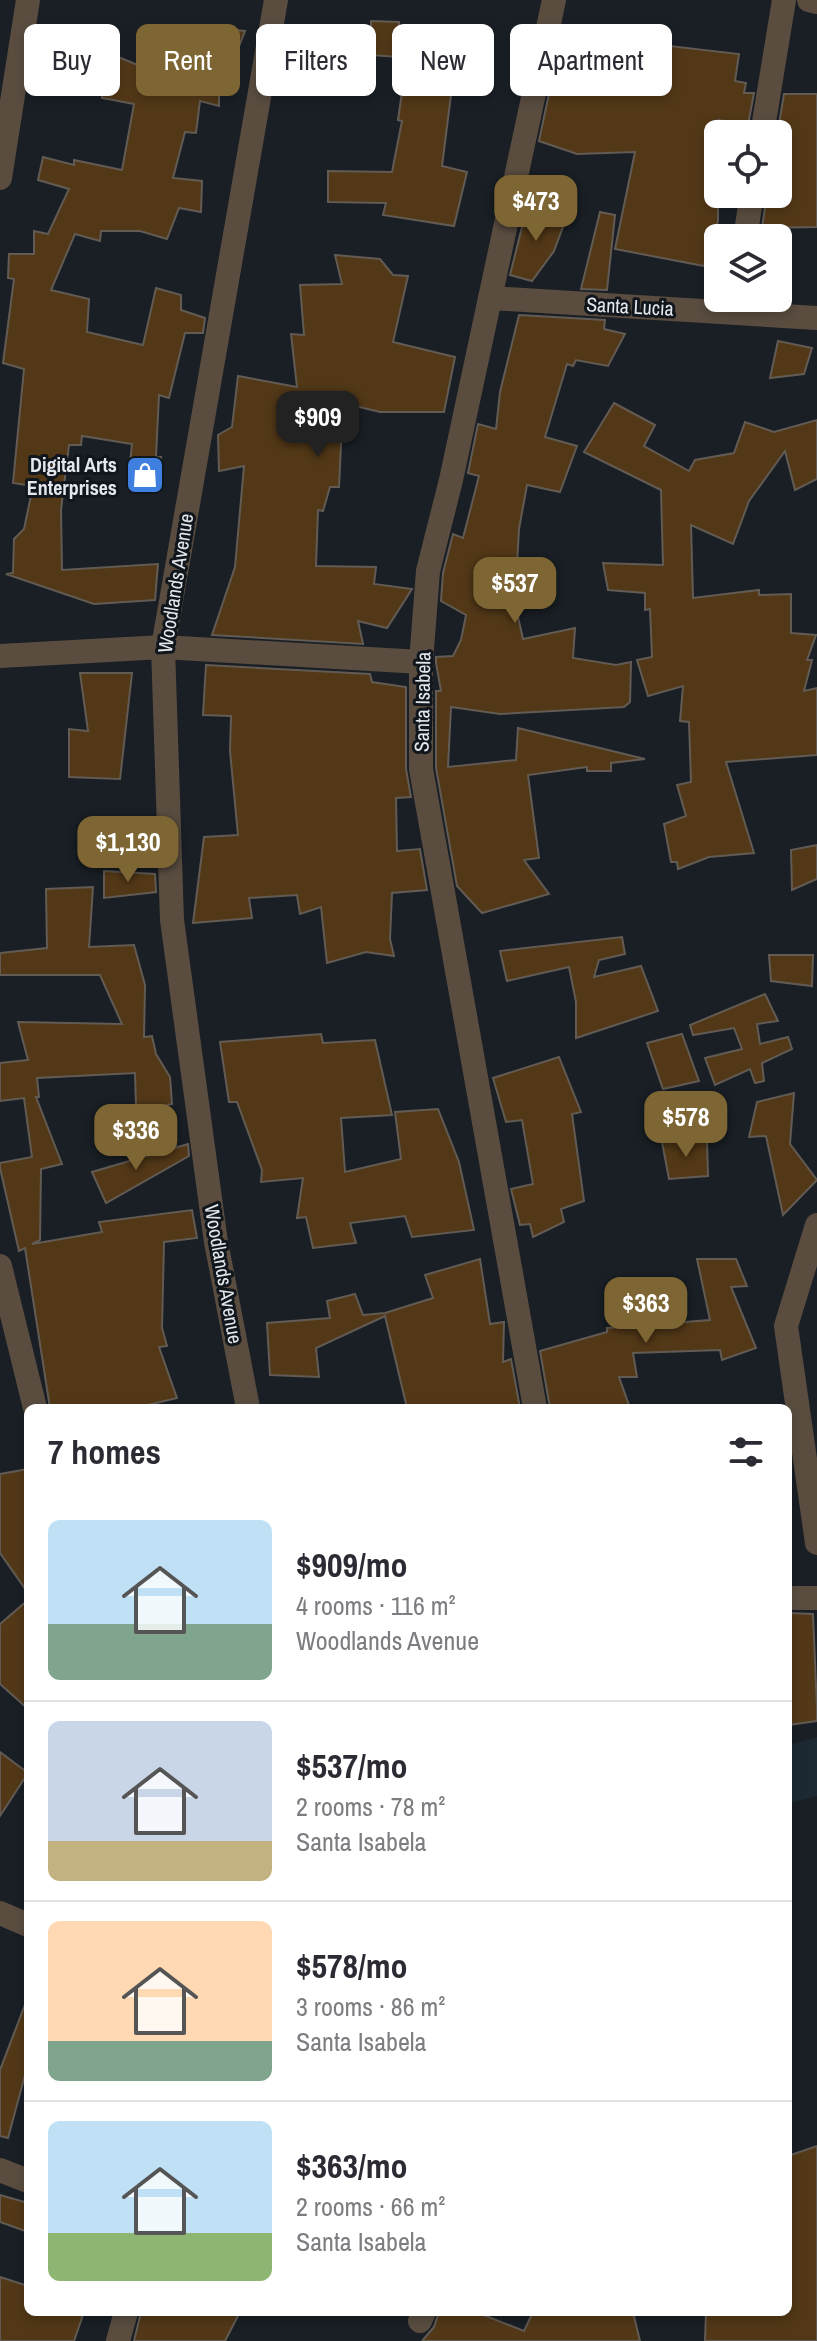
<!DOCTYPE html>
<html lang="en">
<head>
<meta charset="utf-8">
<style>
	:root { --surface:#fff; --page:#f2f2f3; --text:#2b2b33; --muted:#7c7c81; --line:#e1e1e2; --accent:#7d6633 }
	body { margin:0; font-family:"Archivo Narrow",sans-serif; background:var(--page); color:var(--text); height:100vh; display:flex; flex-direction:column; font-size:30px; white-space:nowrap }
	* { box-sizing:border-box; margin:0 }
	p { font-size:26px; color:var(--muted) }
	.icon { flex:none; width:44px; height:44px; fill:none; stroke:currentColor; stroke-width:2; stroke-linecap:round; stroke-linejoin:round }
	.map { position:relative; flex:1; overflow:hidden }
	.drawer { position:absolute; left:24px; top:1404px; width:768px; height:912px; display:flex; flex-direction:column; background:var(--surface); border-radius:12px; box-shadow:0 4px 12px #0003 }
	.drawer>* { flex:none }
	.top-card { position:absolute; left:24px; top:24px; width:770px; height:72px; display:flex; gap:16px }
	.tools { position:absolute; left:704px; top:120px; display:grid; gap:16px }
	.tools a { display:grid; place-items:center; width:88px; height:88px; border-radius:12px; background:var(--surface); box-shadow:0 4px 12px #0003; font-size:40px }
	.price { position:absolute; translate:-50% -68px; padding:0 18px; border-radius:16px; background:var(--accent); color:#fff; font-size:26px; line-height:52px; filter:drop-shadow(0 2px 4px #0008) }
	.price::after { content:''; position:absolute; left:50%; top:48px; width:24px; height:18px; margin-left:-12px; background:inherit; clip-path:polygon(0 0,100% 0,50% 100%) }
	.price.current { background:#222; color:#fff }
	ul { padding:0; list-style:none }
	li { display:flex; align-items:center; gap:24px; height:200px; padding:0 24px }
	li+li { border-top:2px solid var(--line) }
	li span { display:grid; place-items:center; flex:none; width:224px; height:160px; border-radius:12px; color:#555 }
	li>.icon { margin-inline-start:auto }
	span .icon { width:96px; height:96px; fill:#fffc; stroke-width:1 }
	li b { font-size:34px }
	h2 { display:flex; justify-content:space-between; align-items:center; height:96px; padding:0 24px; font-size:34px }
	.pill { padding:0 28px; border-radius:12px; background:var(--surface); box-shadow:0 4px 12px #0003; font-size:28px; line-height:72px }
	.pill.current { background:var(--accent); color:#fff }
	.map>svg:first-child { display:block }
</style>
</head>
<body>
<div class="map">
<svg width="817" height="2341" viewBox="0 0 817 2341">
	<rect width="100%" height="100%" fill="#191f25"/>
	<polygon fill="#1c2832" points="817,1737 817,1796 788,1804 788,1745"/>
	<g fill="#523817" stroke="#625b54" stroke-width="2">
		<polygon points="371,21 399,22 398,57 371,55"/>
		<polygon points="196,27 245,31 233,62 219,60 219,106 200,101 196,133 185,132 173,178 202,181 201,212 179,208 167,239 140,231 101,231 100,241 75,234 51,290 89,299 87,332 143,345 156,288 181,295 181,310 205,318 203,333 185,333 169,398 159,395 156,457 161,457 156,489 128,483 132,444 82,436 81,445 69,445 61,510 62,570 158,564 155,600 94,604 6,574 13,573 14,539 24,529 33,486 13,483 24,369 3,363 14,279 8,278 9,254 34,254 34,231 48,234 69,189 38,180 43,157 74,165 74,160 122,170 134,104 102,98 102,91 50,88 55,40 94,47 179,82 182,64 192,66"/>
		<polygon points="562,32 599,37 596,86 645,87 653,44 739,54 735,81 746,83 744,93 754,93 748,125 718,120 718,221 704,266 615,249 635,152 577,154 539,141"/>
		<polygon points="405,71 453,79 442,166 467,172 454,226 383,215 386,203 328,202 328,171 392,172 402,121 398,120"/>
		<polygon points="784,94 817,94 817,227 762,228 767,194 778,194 778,130"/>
		<polygon points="526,211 567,216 554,251 532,281 510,275"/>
		<polygon points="600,212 615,215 607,290 581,289"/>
		<polygon points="335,255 380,259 393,275 408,276 393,342 455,357 444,412 380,412 343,403 339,487 330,487 323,511 318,510 316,566 376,567 374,584 412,589 387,628 358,621 363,644 212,635 235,567 244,466 219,471 218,435 232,427 238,376 297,387 291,334 304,335 300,285 342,284"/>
		<polygon points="519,315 605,320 604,329 625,334 608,366 576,360 573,366 567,364 545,437 577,446 560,492 527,485 519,529 517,565 506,563 523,639 575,628 573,658 616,665 631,662 630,702 624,707 500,714 451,707 448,767 516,760 518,728 645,759 611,763 611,771 587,771 587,767 528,775 539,858 524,860 549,894 482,913 457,886 436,768 436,691 441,691 436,663 436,657 453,656 461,640 466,615 441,601 443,573 453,534 463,538 479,476 468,473 478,424 496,429 500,392"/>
		<polygon points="778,341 812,348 804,374 770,378"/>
		<polygon points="614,403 655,425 644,446 689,471 695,460 734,453 745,422 774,432 817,420 817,479 795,490 785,451 749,501 733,544 691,525 693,598 759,590 759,595 791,594 791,633 816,635 807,660 812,660 804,691 817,688 817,755 726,762 754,853 709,857 678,869 677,862 671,862 664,824 686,816 677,785 691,782 689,722 680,721 683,686 648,696 637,660 652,657 650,609 645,610 645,593 608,590 603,563 663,565 661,490 584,452"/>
		<polygon points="206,665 370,674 372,682 406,687 406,769 411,797 396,798 397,851 420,849 427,890 392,893 390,939 394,956 366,952 327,963 321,907 300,914 297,895 249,898 252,918 193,923 204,837 238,835 230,751 231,716 203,715"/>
		<polygon points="80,673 132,673 120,779 69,777 69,729 88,731"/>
		<polygon points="817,845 817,879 792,890 791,850"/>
		<polygon points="104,871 155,874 156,892 104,898"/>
		<polygon points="93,887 89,947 134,945 145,985 144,1037 152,1036 156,1054 170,1077 172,1104 167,1105 176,1145 149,1146 143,1106 136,1106 135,1073 37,1078 39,1097 36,1097 62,1164 41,1169 40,1240 32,1244 102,1232 99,1222 192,1210 197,1238 164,1242 162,1328 167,1346 159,1347 177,1398 135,1408 50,1408 25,1248 19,1251 0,1168 0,1163 32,1157 24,1098 0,1101 0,1063 28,1060 18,1022 122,1024 100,975 0,975 0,953 47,948 46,889"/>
		<polygon points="622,937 625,954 599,960 594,977 641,966 658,1011 576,1038 576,1002 569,967 507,981 500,951"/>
		<polygon points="769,955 813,955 812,986 771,981"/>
		<polygon points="765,994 778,1021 757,1024 760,1044 788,1037 792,1049 762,1063 764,1081 755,1083 750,1069 715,1085 705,1058 742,1049 734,1028 693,1035 690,1025"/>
		<polygon points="321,1034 323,1043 375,1040 392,1115 341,1118 345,1172 401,1159 395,1112 438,1109 459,1162 474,1230 412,1237 405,1216 350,1223 356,1243 313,1248 306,1217 297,1218 303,1178 261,1182 262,1170 237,1102 229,1102 220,1042"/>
		<polygon points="682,1034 699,1081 663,1089 647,1043"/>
		<polygon points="559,1057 581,1112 572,1114 584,1201 561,1209 564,1222 533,1237 530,1224 520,1225 511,1189 533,1184 522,1120 506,1122 493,1078"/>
		<polygon points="794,1093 790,1144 817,1180 783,1215 766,1136 749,1137 757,1102"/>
		<polygon points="707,1141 708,1176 669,1179 662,1142"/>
		<polygon points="188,1144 189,1156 106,1203 92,1172"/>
		<polygon points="480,1259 490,1324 504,1322 503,1362 511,1359 520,1408 407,1408 385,1316 316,1348 319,1377 270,1375 267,1323 330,1318 327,1301 355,1294 363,1315 385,1313 433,1298 425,1275"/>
		<polygon points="697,1259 736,1259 747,1286 731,1287 756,1348 722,1360 720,1350 633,1353 637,1377 619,1377 630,1408 550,1408 540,1351 607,1332 607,1328 710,1320"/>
		<polygon points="28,1469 28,1593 0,1553 0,1474"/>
		<polygon points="28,1600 28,1709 0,1684 0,1624"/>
		<polygon points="788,1613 813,1614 817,1709 817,1721 788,1725"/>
		<polygon points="0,1752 28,1773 0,1816"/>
		<polygon points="26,2002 28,2064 8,2138 0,2136 0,2070"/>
		<polygon points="817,2146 817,2341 705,2341 706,2312 788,2312 788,2156"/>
		<polygon points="0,2195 28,2203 28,2232 0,2222"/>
		<polygon points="0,2277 28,2286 28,2312 84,2312 74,2341 0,2341"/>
		<polygon points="141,2312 240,2312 225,2341 134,2341"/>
		<polygon points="439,2312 476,2312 524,2331 533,2312 633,2312 640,2341 422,2341 434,2327"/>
	</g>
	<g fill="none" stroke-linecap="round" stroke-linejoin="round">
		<g stroke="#5a4d40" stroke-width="24">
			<polyline points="809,0 817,2"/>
			<polyline points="762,134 784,0"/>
			<polyline points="0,178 28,0"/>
			<polyline points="745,238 752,194"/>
			<polyline points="490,298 817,318"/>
			<polyline points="0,656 163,647 421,662"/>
			<polyline points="817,1225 786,1326 817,1543"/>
			<polyline points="0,1266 35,1408"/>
			<polyline points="248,1408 216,1242 172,920 163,647 276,0"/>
			<polyline points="535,1408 421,769 421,662 428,571 451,480 554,0"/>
			<polyline points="788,1598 817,1598"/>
			<polyline points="0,1913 28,1925"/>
			<polyline points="0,2170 28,2181"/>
			<polyline points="420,2321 424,2312"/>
			<polyline points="118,2341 126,2312"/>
		</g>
	</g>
	<defs>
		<symbol id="shop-square" viewBox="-11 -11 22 22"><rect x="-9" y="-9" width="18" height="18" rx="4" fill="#3f7fe0" stroke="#10161c"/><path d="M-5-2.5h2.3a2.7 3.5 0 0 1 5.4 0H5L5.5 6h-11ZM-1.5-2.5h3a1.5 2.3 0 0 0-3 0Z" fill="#fff"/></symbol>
	</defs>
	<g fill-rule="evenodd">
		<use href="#shop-square" x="123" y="453" width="44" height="44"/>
	</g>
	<g text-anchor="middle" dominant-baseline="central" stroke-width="6" stroke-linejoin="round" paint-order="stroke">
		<g font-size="20" fill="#e3e7ec" stroke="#10161c">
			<text transform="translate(630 306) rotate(3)">Santa Lucia</text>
			<text transform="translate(175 583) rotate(-81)">Woodlands Avenue</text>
			<text transform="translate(422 702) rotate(-89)">Santa Isabela</text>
			<text transform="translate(224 1274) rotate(80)">Woodlands Avenue</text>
		</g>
		<g font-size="20" font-weight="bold" fill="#e3e7ec" stroke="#10161c" text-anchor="end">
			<text x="117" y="464">Digital Arts<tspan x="117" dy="23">Enterprises</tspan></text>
		</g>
	</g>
</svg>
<div class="tools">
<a><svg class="icon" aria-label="locate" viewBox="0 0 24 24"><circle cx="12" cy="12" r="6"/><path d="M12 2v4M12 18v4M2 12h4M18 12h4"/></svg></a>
<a><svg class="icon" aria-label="layers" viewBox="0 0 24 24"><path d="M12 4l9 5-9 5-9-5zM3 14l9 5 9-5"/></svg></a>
</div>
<b class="price" style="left:536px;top:243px">$473</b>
<b class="price current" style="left:318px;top:459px">$909</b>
<b class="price" style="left:515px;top:625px">$537</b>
<b class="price" style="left:128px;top:884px">$1,130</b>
<b class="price" style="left:686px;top:1159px">$578</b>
<b class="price" style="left:136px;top:1172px">$336</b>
<b class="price" style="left:646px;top:1345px">$363</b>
<div class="top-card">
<a class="pill">Buy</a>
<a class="pill current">Rent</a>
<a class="pill">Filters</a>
<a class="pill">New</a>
<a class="pill">Apartment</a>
</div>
<section class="drawer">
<h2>7 homes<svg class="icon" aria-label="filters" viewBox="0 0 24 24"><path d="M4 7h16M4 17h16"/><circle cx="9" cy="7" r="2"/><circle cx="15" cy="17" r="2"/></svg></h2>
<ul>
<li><span style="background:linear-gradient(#bfe0f5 65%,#7fa58c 0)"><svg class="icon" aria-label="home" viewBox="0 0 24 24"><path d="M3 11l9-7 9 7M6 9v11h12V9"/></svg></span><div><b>$909/mo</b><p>4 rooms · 116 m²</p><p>Woodlands Avenue</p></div></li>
<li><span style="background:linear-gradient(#c9d6e8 75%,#c2b280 0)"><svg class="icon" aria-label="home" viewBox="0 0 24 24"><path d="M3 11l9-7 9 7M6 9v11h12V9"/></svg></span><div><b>$537/mo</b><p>2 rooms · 78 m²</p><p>Santa Isabela</p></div></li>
<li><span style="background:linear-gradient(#ffd9b3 75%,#7fa58c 0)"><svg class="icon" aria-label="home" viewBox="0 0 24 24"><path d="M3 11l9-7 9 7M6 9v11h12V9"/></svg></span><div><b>$578/mo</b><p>3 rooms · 86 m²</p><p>Santa Isabela</p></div></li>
<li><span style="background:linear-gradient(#bfe0f5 70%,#8fb573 0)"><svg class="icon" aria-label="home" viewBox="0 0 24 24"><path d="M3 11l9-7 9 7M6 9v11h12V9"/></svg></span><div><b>$363/mo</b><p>2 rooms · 66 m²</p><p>Santa Isabela</p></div></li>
</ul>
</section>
</div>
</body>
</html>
